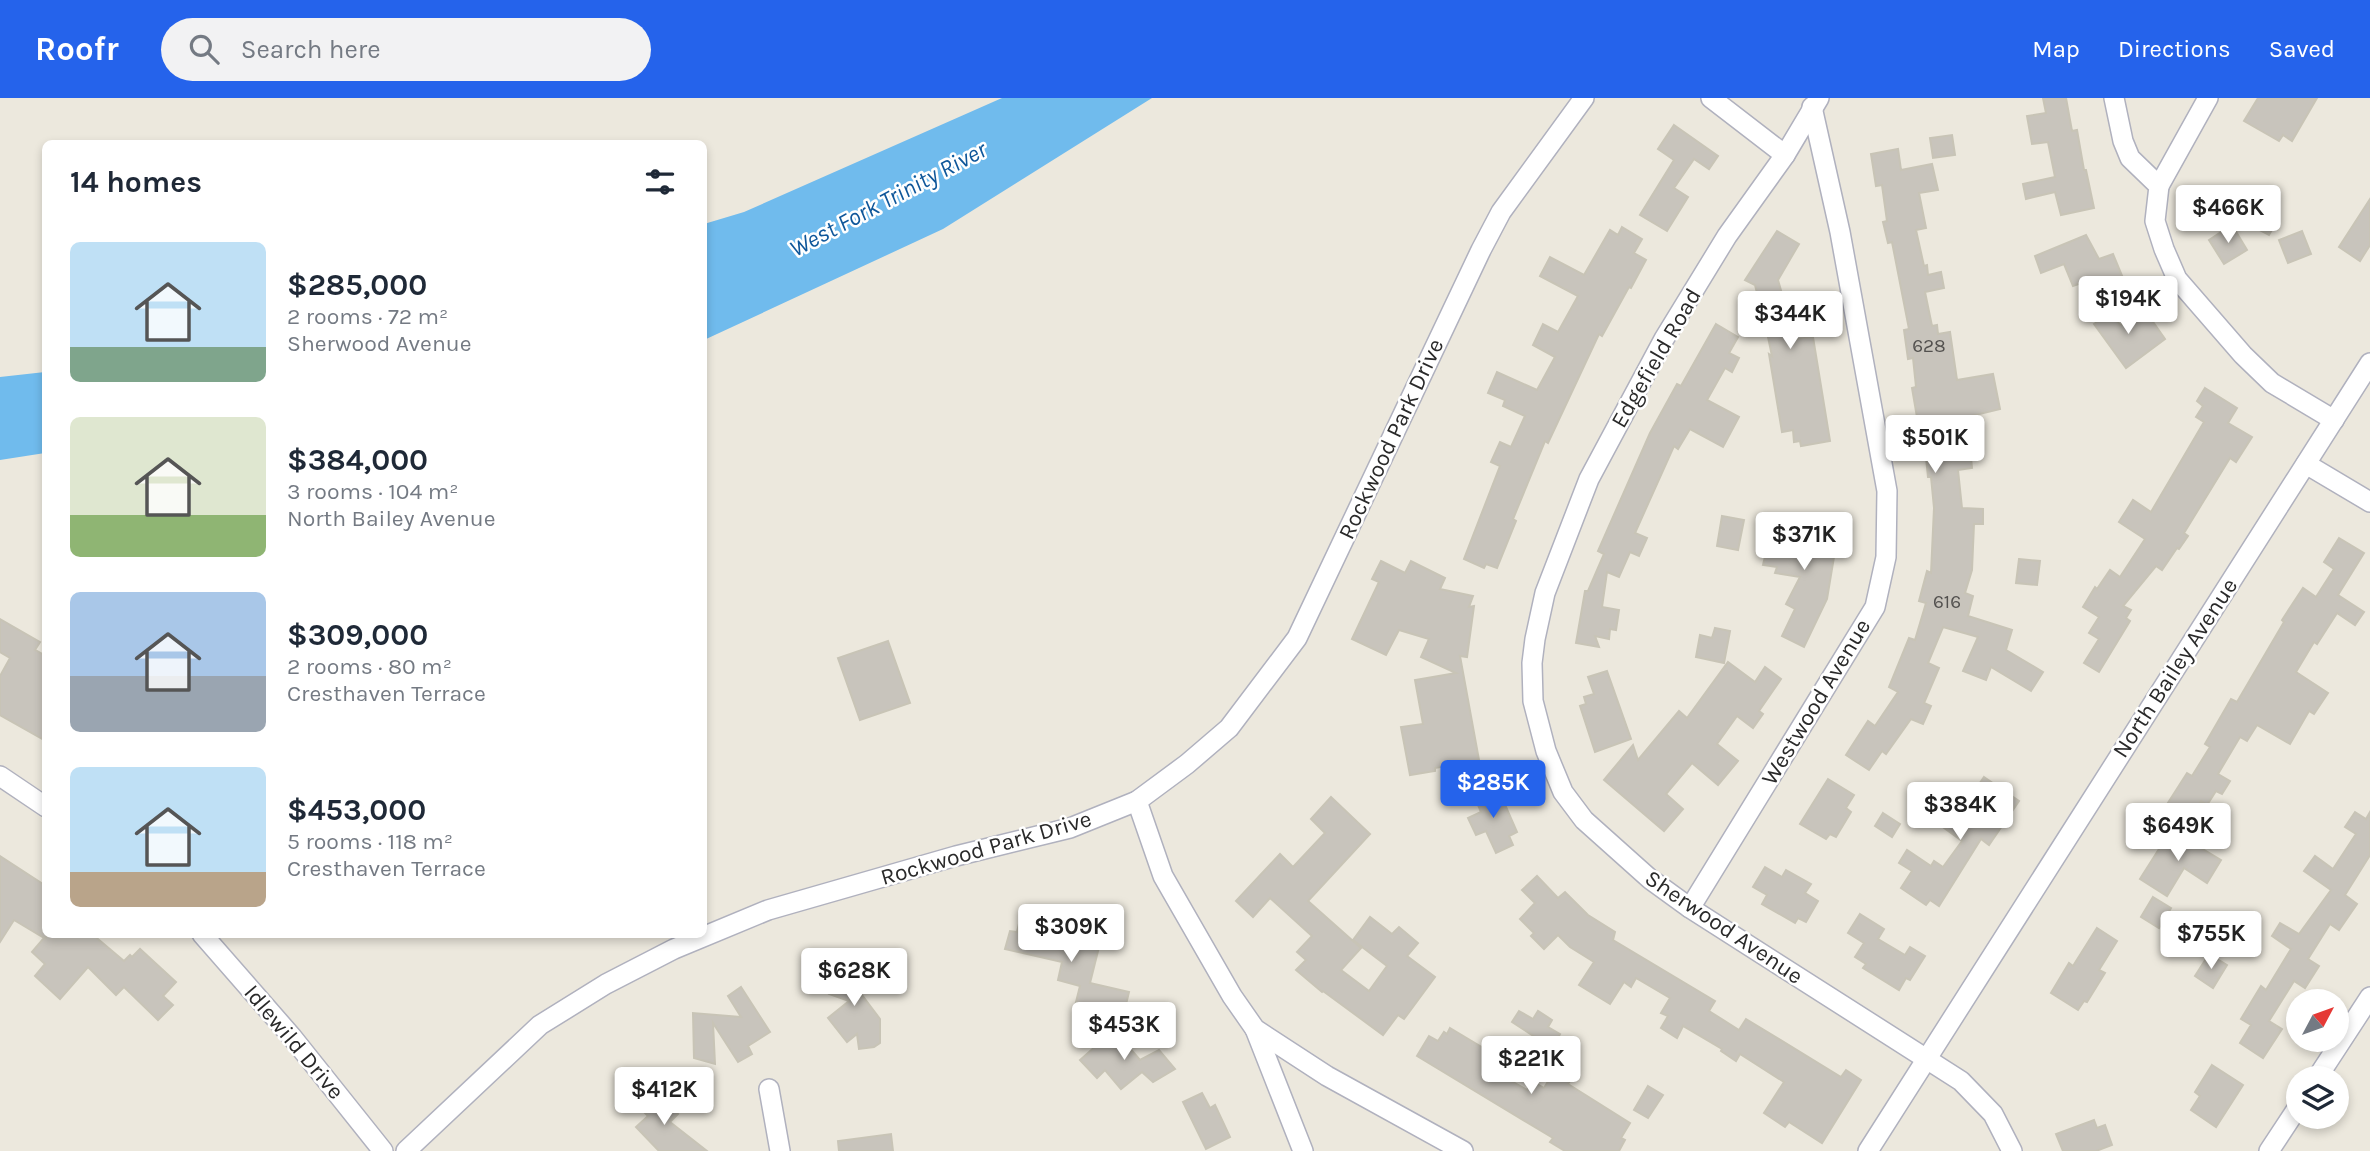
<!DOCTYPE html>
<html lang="en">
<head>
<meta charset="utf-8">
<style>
	:root { --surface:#fff; --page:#f2f2f3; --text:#1f2937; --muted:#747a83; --accent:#2563eb }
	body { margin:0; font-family:Karla,sans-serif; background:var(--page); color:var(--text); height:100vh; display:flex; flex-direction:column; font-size:26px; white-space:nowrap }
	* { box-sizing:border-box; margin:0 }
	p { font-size:23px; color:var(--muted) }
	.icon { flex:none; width:38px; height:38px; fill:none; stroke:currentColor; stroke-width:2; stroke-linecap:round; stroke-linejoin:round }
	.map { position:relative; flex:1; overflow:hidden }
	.drawer { position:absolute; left:42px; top:42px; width:665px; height:798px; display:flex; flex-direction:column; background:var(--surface); border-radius:10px; box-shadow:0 4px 10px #0003 }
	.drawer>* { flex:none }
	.needle { width:46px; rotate:49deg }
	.buttons { position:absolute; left:2286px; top:891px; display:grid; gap:14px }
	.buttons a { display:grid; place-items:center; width:63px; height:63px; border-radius:50%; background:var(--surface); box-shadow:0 4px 10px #0003; font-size:35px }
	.price { position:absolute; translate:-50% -60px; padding:0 16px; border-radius:7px; background:#fff; color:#222; font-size:23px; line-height:46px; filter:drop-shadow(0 2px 4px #0008) }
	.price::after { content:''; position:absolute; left:50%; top:42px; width:21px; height:16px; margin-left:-10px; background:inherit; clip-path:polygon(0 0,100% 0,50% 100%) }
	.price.active { background:var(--accent); color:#fff }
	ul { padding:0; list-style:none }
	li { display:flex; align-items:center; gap:21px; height:175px; padding:0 28px }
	li span { display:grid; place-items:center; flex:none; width:196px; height:140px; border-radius:10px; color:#555 }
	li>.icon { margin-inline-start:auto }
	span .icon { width:84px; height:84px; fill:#fffc; stroke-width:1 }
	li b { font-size:30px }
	h2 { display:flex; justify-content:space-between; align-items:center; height:84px; padding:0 28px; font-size:30px }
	header { display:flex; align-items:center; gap:42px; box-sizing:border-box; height:98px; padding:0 35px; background:var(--accent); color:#fff }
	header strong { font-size:33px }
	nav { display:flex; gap:38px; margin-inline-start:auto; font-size:24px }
	.search { width:490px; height:63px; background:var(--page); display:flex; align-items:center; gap:18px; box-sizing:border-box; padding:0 24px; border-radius:38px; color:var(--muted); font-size:26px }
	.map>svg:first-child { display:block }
</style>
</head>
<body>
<header>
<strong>Roofr</strong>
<div class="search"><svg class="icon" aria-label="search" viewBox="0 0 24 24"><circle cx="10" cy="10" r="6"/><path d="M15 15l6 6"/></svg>Search here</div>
<nav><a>Map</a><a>Directions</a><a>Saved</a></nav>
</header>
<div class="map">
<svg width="2370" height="1053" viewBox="0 0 2370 1053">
	<rect width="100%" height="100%" fill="#ece8dd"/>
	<g fill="#70bbed">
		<polygon points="1002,0 1152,0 943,131 704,242 704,126 744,114"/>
		<polygon points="45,274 45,355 0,362 0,279"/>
	</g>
	<g fill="#c8c4bc" stroke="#c8c4b6" stroke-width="2">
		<polygon points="2043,0 2066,0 2072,33 2077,32 2084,72 2086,72 2094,110 2061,117 2055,94 2026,101 2023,86 2055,79 2048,44 2032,46 2027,18 2046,15"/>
		<polygon points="2258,0 2317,0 2292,43 2283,37 2279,43 2244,23"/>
		<polygon points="1674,27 1718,58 1709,71 1694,61 1674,90 1688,99 1667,133 1640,117 1674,62 1658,51"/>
		<polygon points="1952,37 1955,57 1933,60 1930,40"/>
		<polygon points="1898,51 1901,72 1932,66 1938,92 1919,95 1926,130 1916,132 1924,168 1927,167 1928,177 1941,174 1944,190 1925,194 1932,228 1937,227 1938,236 1950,234 1957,282 1993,276 2000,311 1967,319 1972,370 1958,372 1962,410 1983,411 1983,426 1974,426 1972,472 1965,495 1973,498 1968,518 2012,532 2006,552 2043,574 2031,593 1991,569 1986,582 1963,573 1978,539 1943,529 1928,565 1939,570 1924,605 1931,608 1923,626 1911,621 1886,656 1882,653 1869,672 1846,657 1868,623 1875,628 1898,594 1889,589 1909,540 1915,542 1926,505 1919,503 1927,473 1931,475 1934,410 1931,379 1928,379 1926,360 1924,360 1912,290 1916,289 1913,260 1908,261 1904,232 1909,231 1892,144 1888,145 1883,124 1887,123 1882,87 1876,88 1871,56"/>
		<polygon points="2370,101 2370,147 2360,163 2339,149"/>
		<polygon points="2261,112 2278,121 2269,137 2252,128"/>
		<polygon points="2232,127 2247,152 2224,166 2209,142"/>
		<polygon points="1622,129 1642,141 1634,155 1646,162 1631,190 1629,189 1602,238 1599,236 1548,345 1545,343 1513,421 1516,423 1497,470 1486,466 1484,470 1464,461 1500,368 1491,364 1500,344 1511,349 1525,318 1503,308 1505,302 1488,295 1497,274 1537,292 1555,259 1533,247 1543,226 1558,234 1578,198 1540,178 1550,159 1584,177 1610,132 1618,137"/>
		<polygon points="1777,133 1799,146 1778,182 1795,241 1813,239 1830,343 1801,348 1800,343 1794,344 1793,332 1782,334 1769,256 1772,258 1760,201 1759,203 1755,187 1745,182"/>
		<polygon points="2302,133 2311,156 2288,165 2279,142"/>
		<polygon points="2086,137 2099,161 2113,156 2125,185 2090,199 2084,184 2073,188 2064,166 2041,175 2035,158"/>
		<polygon points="2106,207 2120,227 2130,221 2133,225 2143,217 2147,223 2151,221 2165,241 2126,270 2094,226 2097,224 2092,217"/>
		<polygon points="1716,226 1738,239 1729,255 1739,260 1732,274 1725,270 1707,302 1739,319 1723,349 1690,331 1678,351 1674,348 1635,435 1647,440 1639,458 1630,454 1619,479 1607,474 1602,509 1619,512 1616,532 1610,531 1609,541 1595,538 1599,549 1576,545 1585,493 1588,493 1604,456 1598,453 1650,335 1677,286 1681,288"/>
		<polygon points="2205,290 2237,310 2228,325 2252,339 2236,364 2230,360 2184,435 2188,438 2179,451 2177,450 2162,472 2156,468 2123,508 2131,512 2126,520 2130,523 2099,574 2084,565 2099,541 2089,535 2099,519 2083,509 2095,489 2097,491 2110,472 2120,479 2145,441 2119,424 2133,402 2151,414 2204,324 2196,319 2203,308 2197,303"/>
		<polygon points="1722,418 1744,422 1738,452 1717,448"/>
		<polygon points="1783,425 1814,432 1815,425 1839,429 1827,501 1804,549 1782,538 1795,511 1786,506 1800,479 1775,475 1777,469 1763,467 1771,434 1782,435"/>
		<polygon points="2339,440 2364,455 2338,497 2364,514 2355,527 2337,515 2317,546 2314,544 2296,574 2328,595 2314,616 2309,613 2290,646 2257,627 2247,643 2240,639 2218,676 2230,683 2222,696 2216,693 2207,707 2201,703 2189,723 2166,708 2187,675 2192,678 2210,649 2205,646 2231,601 2237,604 2284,524 2282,522 2303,490 2316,499 2334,471 2324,464"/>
		<polygon points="2019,461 2040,463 2037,487 2016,485"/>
		<polygon points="1381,463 1405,475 1411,463 1445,480 1440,491 1473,498 1469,509 1474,508 1467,559 1460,558 1479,662 1435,670 1435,673 1410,677 1401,629 1423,626 1415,582 1456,575 1421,559 1429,541 1399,532 1386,557 1352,541 1379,484 1372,481"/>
		<polygon points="0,521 40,544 35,552 46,558 46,643 0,617 0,578 10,560 0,554"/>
		<polygon points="1715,530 1730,533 1724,565 1696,559 1700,537 1712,540"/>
		<polygon points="888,543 910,605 860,622 838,560"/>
		<polygon points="1728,564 1755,584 1765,569 1781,581 1759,613 1763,616 1753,630 1737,618 1717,646 1738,663 1718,687 1692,665 1666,696 1683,711 1664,733 1604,682 1633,647 1638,662 1679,613 1687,620"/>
		<polygon points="1607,573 1631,641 1595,654 1580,608 1586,606 1584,599 1594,596 1588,579"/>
		<polygon points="1984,679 2019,703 1989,747 1981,741 1939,808 1930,802 1926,807 1901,790 1912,773 1899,765 1907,752 1931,768 1934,763 1943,769 1962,743 1940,727 1949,713 1957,719"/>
		<polygon points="1828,681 1854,697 1846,710 1851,714 1836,739 1830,736 1826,741 1800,726"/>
		<polygon points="1489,688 1496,705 1503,702 1517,734 1509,738 1513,747 1496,755 1486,733 1476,737 1468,720 1481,714 1473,695"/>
		<polygon points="1331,699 1370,736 1308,803 1361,850 1341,872 1369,893 1387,868 1353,842 1370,819 1392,836 1399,829 1418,845 1407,858 1435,879 1404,921 1398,917 1383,937 1323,893 1322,894 1296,872 1306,862 1297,854 1312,838 1270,800 1253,819 1236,803 1280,756 1293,769 1325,735 1311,721"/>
		<polygon points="2355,714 2366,721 2370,714 2370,757 2345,797 2357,806 2339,832 2330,826 2308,861 2319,868 2305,890 2294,883 2269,923 2282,931 2263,960 2240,945 2251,927 2241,921 2261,888 2266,892 2291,851 2272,838 2280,825 2299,836 2331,792 2304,773 2315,758 2333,771 2356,736 2345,729"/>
		<polygon points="1883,715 1900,726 1892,739 1875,728"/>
		<polygon points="2171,732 2221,762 2207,785 2184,770 2167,798 2140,781"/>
		<polygon points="0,758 46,788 46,839 48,836 92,836 124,863 130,857 132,859 140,851 176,884 163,898 173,907 158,922 124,889 116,897 88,869 60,901 35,878 45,866 32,854 44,840 14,822 0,844"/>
		<polygon points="1765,769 1782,779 1786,772 1811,786 1805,795 1818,803 1806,824 1798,820 1795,825 1762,806 1767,797 1753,789"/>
		<polygon points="1537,778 1558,800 1565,794 1588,817 1615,834 1613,842 1715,903 1709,913 1739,932 1746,921 1841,979 1846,972 1861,982 1822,1045 1789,1024 1785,1029 1764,1015 1784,984 1740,956 1736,963 1721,953 1722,951 1683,928 1677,940 1661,930 1668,918 1661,915 1670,900 1636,880 1631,889 1624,884 1610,906 1579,887 1594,864 1570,849 1558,837 1544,851 1531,838 1534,835 1520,821 1535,805 1522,792"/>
		<polygon points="2153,799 2171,810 2159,830 2141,819"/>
		<polygon points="1860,816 1884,831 1878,841 1905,857 1910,849 1925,858 1910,882 1906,880 1899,892 1863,870 1866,866 1855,859 1864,845 1848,835"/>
		<polygon points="1021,817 1102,837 1090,885 1129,894 1121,927 1086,919 1088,911 1075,908 1080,888 1058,882 1062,864 1005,851 1010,833 1017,834"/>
		<polygon points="2097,830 2117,843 2099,872 2105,875 2087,904 2084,903 2078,912 2051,895 2069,865 2073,868"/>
		<polygon points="2209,856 2227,867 2213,890 2195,878"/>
		<polygon points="843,860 864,868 856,889 880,921 880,945 874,949 859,951 857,936 847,944 828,920 849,903 829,896"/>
		<polygon points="741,889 770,934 748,948 752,956 738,964 713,925 715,966 694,960 693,915 741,919 728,898"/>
		<polygon points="1519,913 1533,921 1538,913 1552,922 1548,929 1560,936 1552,950 1512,924"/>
		<polygon points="1450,930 1500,960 1492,972 1527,992 1532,983 1544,990 1563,959 1579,969 1568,986 1630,1025 1621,1040 1625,1042 1619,1053 1565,1053 1550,1044 1553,1040 1417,958 1429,938 1438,943 1444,934 1447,936"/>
		<polygon points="1114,932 1140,962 1159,952 1175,971 1153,984 1142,974 1121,991 1105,972 1097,980 1080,962"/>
		<polygon points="2212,967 2243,987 2216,1029 2191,1012 2200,998 2195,994"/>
		<polygon points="1648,988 1663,997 1648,1020 1634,1012"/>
		<polygon points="655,993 678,1016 670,1024 707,1053 659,1053 636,1029 648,1018 637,1007"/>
		<polygon points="1202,995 1210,1010 1215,1007 1230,1039 1206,1051 1183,1004"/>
		<polygon points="2094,1022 2097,1030 2105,1027 2112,1047 2096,1053 2063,1053 2056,1036"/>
		<polygon points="891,1036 893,1053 839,1053 838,1043"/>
	</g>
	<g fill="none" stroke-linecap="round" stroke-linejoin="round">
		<defs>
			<g id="minor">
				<polyline points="1711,0 1785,57"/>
				<polyline points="1819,0 1785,57 1727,138 1664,241 1589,381 1545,495 1535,541 1532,565 1533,603 1546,653 1563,694 1584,722 1650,781 1690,810 1961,983 1993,1016 2012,1053"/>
				<polyline points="2114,0 2123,43 2130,60 2159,88 2155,123 2164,151 2177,181 2243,257 2272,285 2334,322"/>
				<polyline points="2159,88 2208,0"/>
				<polyline points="2306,366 2370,404"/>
				<polyline points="0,678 46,709"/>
				<polyline points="1137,703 1163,778 1232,898 1255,931 1327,978 1463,1053"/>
				<polyline points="1690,810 1875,509 1886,459 1887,393 1840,134 1812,9"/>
				<polyline points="202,836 292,939 383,1053"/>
				<polyline points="1255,931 1303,1053"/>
				<polyline points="2317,980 2370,899"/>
				<polyline points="769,991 780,1053"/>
				<polyline points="406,1053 540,927 606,886 674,851 768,812 956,758 1070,730 1137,703 1187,666 1229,630 1297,540 1481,152 1501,114 1584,0"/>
				<polyline points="1868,1053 2370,265"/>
				<polyline points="2269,1053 2298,1009"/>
			</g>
		</defs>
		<use href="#minor" stroke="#b0b1be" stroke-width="22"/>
		<use href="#minor" stroke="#fff" stroke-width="19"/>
	</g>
	<g text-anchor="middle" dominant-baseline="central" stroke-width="5" stroke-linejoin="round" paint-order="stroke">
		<g font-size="19" fill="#52504e">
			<text x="1929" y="248">628</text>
			<text x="1947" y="504">616</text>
		</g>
		<g font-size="23" fill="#2a2a2a" stroke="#fff">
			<text transform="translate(1656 260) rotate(-60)">Edgefield Road</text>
			<text transform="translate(1391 341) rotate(-65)">Rockwood Park Drive</text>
			<text transform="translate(2175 570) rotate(-57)">North Bailey Avenue</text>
			<text transform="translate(1816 604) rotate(-59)">Westwood Avenue</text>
			<text transform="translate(986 750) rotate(-16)">Rockwood Park Drive</text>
			<text transform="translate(1724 829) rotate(34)">Sherwood Avenue</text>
			<text transform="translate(294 944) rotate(50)">Idlewild Drive</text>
		</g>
		<g font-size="24" font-style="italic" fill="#0f579a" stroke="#fff">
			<text transform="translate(888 101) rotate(-28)">West Fork Trinity River</text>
		</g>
	</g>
</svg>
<div class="buttons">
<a><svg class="needle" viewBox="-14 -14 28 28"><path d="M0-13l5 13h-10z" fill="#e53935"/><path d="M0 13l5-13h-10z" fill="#747a83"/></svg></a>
<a><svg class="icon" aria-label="layers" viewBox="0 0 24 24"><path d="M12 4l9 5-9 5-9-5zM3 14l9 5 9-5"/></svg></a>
</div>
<b class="price" style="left:2228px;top:147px">$466K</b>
<b class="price" style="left:2128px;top:238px">$194K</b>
<b class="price" style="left:1790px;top:253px">$344K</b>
<b class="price" style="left:1935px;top:377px">$501K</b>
<b class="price" style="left:1804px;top:474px">$371K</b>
<b class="price active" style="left:1493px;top:722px">$285K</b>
<b class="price" style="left:1960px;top:744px">$384K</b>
<b class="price" style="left:2178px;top:765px">$649K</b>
<b class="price" style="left:1071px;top:866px">$309K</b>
<b class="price" style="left:2211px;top:873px">$755K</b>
<b class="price" style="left:854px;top:910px">$628K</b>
<b class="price" style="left:1124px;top:964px">$453K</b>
<b class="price" style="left:1531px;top:998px">$221K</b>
<b class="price" style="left:664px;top:1029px">$412K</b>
<section class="drawer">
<h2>14 homes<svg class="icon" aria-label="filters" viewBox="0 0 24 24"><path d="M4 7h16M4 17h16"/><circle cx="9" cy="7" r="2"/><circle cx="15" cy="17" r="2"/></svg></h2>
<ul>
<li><span style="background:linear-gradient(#bfe0f5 75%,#7fa58c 0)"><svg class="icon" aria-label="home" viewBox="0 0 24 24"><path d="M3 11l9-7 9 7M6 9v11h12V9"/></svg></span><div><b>$285,000</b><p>2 rooms · 72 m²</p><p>Sherwood Avenue</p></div></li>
<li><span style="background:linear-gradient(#dfe7d0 70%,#8fb573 0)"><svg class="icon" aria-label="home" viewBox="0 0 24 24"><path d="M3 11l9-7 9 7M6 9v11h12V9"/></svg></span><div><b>$384,000</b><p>3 rooms · 104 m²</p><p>North Bailey Avenue</p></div></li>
<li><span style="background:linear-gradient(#a9c7e8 60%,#9aa5b1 0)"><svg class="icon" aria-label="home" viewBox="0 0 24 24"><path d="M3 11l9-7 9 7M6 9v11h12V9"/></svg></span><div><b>$309,000</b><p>2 rooms · 80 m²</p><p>Cresthaven Terrace</p></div></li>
<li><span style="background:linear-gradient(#bfe0f5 75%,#b9a48a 0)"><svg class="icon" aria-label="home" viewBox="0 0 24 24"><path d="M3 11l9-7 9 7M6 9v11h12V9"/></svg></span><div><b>$453,000</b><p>5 rooms · 118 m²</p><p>Cresthaven Terrace</p></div></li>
</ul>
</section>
</div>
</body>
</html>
